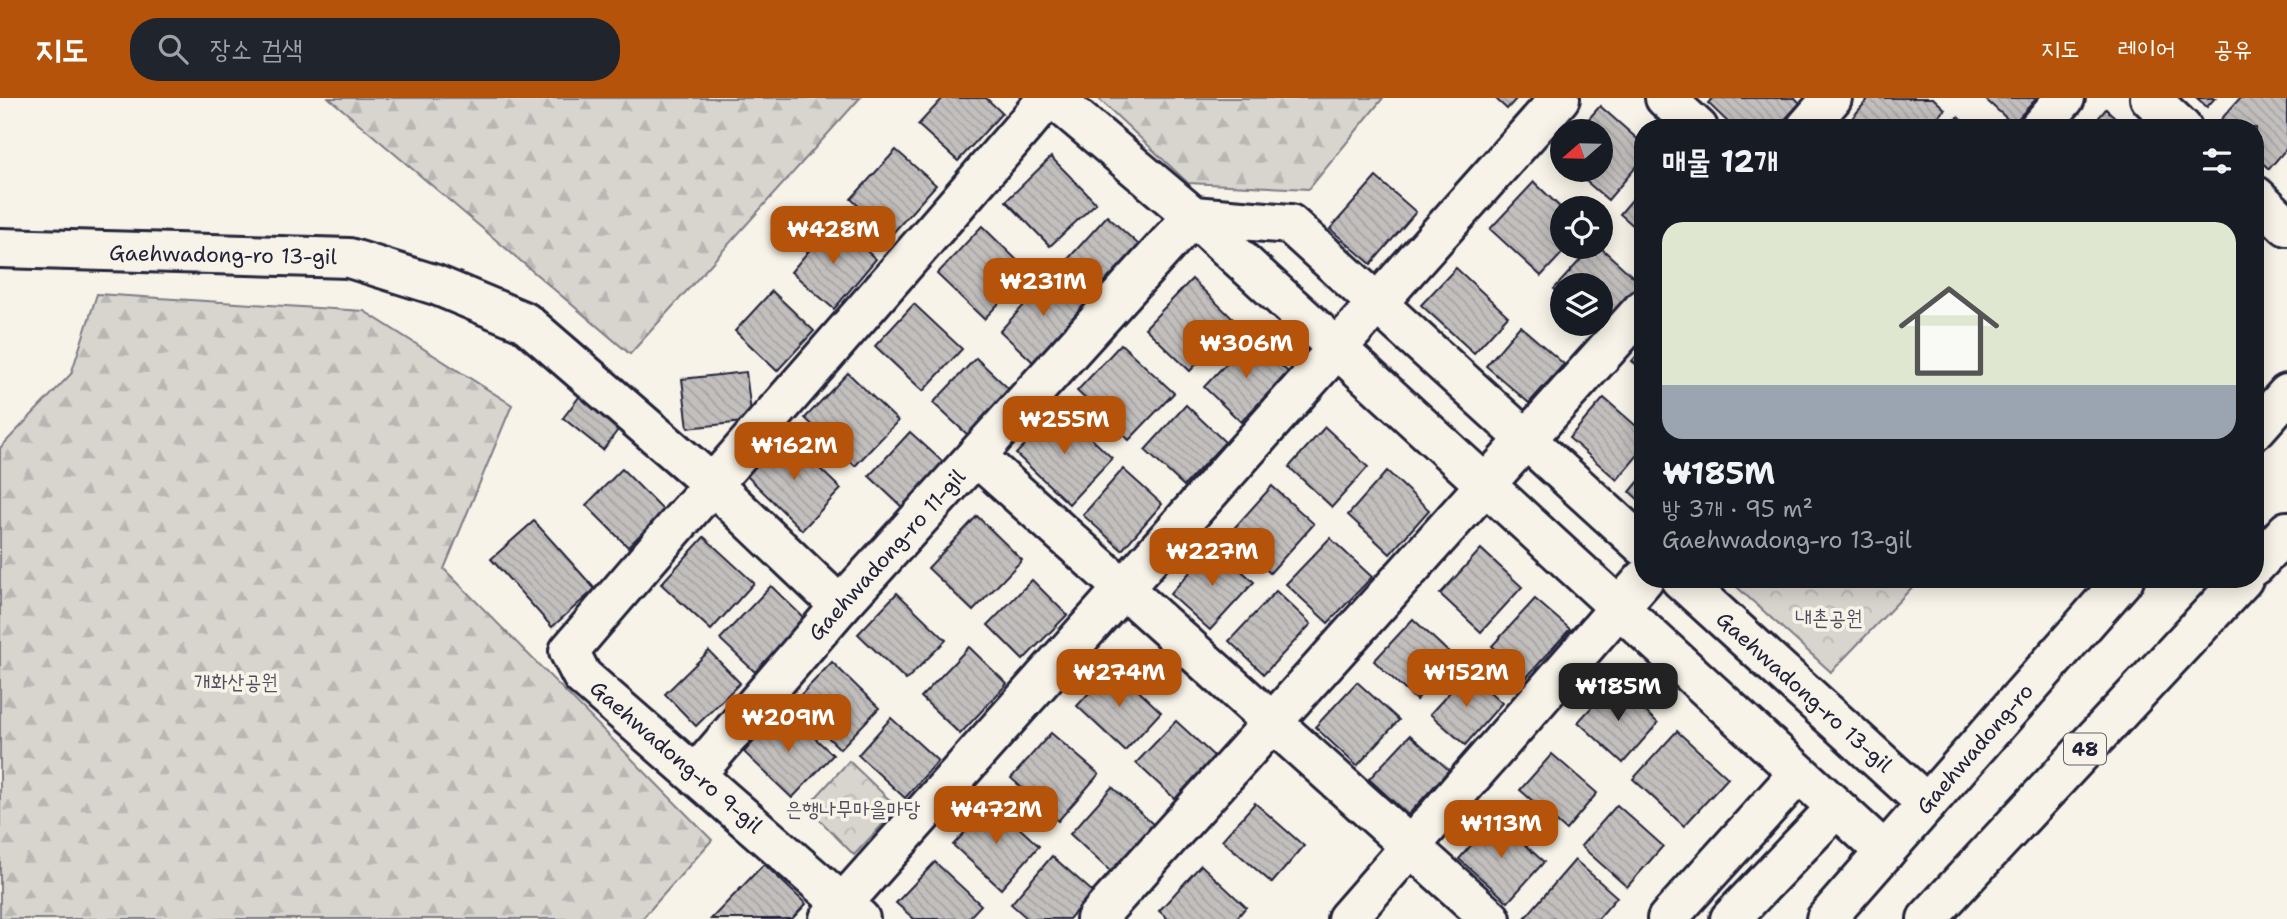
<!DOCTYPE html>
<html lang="ko">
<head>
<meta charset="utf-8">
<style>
	:root { --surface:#171b24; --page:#20242c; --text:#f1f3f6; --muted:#9ea1a6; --accent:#b45309 }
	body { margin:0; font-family:"Shantell Sans","Poor Story",sans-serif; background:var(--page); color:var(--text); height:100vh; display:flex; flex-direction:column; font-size:26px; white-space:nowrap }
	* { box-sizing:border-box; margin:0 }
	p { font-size:23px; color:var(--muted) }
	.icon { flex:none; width:38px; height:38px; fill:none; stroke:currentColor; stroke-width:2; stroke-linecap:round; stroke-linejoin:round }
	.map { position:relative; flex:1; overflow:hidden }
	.panel { position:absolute; left:1634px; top:21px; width:630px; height:469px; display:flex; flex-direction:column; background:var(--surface); border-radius:28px; box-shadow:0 4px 18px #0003 }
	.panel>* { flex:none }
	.needle { width:46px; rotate:250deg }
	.tools { position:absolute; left:1550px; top:21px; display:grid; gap:14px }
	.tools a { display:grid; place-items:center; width:63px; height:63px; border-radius:50%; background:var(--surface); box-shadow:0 4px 18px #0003; font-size:35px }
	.price { position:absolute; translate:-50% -60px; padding:0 16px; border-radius:14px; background:var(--accent); color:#fff; font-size:23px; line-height:46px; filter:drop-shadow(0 2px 4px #0008) }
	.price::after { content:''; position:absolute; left:50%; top:42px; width:21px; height:16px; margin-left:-10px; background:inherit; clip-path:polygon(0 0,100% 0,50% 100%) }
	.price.on { background:#222; color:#fff }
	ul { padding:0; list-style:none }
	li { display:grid; align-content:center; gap:14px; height:371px; padding:0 28px }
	li span { display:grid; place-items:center; height:217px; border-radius:21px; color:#555 }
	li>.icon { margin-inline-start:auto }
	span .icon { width:126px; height:126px; fill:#fffc; stroke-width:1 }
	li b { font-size:30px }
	h2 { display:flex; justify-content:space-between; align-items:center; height:84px; padding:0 28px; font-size:30px }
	header { display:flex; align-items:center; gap:42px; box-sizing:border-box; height:98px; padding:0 35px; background:var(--accent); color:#fff }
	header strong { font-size:33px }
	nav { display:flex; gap:38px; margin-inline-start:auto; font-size:24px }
	.search { width:490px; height:63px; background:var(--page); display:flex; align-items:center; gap:18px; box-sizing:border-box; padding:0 24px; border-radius:28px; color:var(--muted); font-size:26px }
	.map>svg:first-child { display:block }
</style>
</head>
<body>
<header>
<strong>지도</strong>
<div class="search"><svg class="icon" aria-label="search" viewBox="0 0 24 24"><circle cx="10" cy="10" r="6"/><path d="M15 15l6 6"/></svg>장소 검색</div>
<nav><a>지도</a><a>레이어</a><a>공유</a></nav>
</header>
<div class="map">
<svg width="2287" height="821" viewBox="0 0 2287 821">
	<defs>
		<pattern id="forest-firs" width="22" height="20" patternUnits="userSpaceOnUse" patternTransform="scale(1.75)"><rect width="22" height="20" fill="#d8d5cf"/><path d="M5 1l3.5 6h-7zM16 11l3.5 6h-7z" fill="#b9b7b3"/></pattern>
		<pattern id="park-crowns" width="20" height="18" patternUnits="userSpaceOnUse" patternTransform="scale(1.75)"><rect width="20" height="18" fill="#d8d5cf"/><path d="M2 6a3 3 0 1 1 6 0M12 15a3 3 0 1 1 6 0" fill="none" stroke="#b9b7b3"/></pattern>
		<pattern id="building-back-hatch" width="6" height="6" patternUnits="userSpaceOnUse" patternTransform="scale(1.75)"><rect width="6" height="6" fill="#c2bfbd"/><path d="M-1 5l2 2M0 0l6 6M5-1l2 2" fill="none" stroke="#a6a4a3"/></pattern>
	</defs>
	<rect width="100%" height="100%" fill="#f7f3e8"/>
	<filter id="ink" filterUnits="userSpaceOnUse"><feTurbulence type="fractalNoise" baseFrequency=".0143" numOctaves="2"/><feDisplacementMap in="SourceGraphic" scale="14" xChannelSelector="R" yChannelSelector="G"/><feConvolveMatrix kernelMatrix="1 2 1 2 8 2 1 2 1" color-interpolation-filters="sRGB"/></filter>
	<g filter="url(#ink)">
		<g fill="url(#forest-firs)" stroke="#7d7c85" stroke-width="2">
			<polygon points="329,0 860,0 630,256"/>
			<polygon points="1098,0 1383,0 1309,91 1188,85"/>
			<polygon points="97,196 364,213 512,307 444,471 712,742 642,821 0,821 0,350 71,276"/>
		</g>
		<g fill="url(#park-crowns)" stroke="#7d7c85" stroke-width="2">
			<polygon points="1728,481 1920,481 1831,574"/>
			<polygon points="849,663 898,710 854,757 807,709"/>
		</g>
		<g fill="url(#building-back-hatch)" stroke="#22223b" stroke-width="2">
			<polygon points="943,0 986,0 1002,15 958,63 918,27"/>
			<polygon points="1495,0 1517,0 1507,11"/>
			<polygon points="1713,0 1795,0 1800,5 1777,30 1734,30 1708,5"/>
			<polygon points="1869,0 1933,0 1945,11 1928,30 1865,30 1853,19"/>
			<polygon points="1984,0 2037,0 2013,26"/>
			<polygon points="2197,0 2215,0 2207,9"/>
			<polygon points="2240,0 2287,0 2287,50 2269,71 2256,59 2256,30 2222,30 2217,26"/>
			<polygon points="1600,8 1643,46 1643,61 1608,102 1573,72 1601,72 1601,33 1578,33"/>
			<polygon points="2106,11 2127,30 2090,30"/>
			<polygon points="1958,19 1970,30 1948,30"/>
			<polygon points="896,52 936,87 891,137 851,101"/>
			<polygon points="1051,59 1096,105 1050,148 1006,103"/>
			<polygon points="1376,79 1416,114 1371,166 1330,131"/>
			<polygon points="1534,84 1563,112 1563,149 1568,149 1541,178 1490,131"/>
			<polygon points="1643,89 1643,136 1620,116"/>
			<polygon points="1107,118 1139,147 1099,190 1068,161"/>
			<polygon points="833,124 876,161 834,211 791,174"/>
			<polygon points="982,128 1029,174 984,221 937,176"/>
			<polygon points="1592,149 1600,149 1641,186 1599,232 1592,226 1601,226 1601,187 1563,187 1563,199 1554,191"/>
			<polygon points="1456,170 1508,218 1474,255 1421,207"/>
			<polygon points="1053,176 1085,206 1033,264 1000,233"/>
			<polygon points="1192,181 1236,224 1190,273 1145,230"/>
			<polygon points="772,193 814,233 777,273 735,233"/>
			<polygon points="914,206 962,251 923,293 875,248"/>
			<polygon points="1520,228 1564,266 1529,305 1486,268"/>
			<polygon points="1251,239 1288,274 1241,324 1204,289"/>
			<polygon points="1121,246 1174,295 1129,342 1077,293"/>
			<polygon points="1643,250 1643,272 1632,263"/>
			<polygon points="976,260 1010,292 968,337 933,305"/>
			<polygon points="746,274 752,323 688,330 682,281"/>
			<polygon points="848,275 898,323 855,368 805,320"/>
			<polygon points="583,294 623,325 603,352 563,320"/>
			<polygon points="1604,300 1643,334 1643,351 1617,382 1569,340"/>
			<polygon points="1186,307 1225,344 1184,388 1145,352"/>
			<polygon points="1059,310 1112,360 1069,406 1016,356"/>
			<polygon points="1325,329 1368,369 1332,409 1289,369"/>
			<polygon points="910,334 944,365 903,410 869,378"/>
			<polygon points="785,337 841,391 802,432 746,377"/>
			<polygon points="622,371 664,413 628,449 586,407"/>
			<polygon points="1123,371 1162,406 1122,452 1083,417"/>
			<polygon points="1387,373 1429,412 1390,456 1348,417"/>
			<polygon points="1643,378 1643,406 1630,394"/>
			<polygon points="1272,388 1314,426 1270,475 1228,437"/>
			<polygon points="977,418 1022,462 973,513 928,470"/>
			<polygon points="534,423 595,491 552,529 491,461"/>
			<polygon points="704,439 754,485 711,532 661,486"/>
			<polygon points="1330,440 1372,479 1328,525 1286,486"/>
			<polygon points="1214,448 1254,484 1210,532 1170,496"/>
			<polygon points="1481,451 1522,489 1481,534 1440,496"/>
			<polygon points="1032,482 1067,517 1023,562 988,527"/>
			<polygon points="771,488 805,521 755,574 720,541"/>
			<polygon points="1276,493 1311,526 1264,576 1229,543"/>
			<polygon points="897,495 946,542 906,582 858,536"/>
			<polygon points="1535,501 1570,531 1526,580 1492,548"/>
			<polygon points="1413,521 1456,561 1416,602 1374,563"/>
			<polygon points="969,549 1007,586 960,636 921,599"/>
			<polygon points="709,553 740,585 696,628 665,596"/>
			<polygon points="832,564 879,610 840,651 793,605"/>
			<polygon points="1113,569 1161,614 1125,653 1077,608"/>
			<polygon points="1468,574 1502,605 1465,647 1430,616"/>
			<polygon points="1357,584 1399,622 1357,668 1315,629"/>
			<polygon points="1614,585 1658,625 1623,665 1578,624"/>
			<polygon points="784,611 833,657 792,700 744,654"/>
			<polygon points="891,620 938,663 905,700 858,657"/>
			<polygon points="1176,623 1214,658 1175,701 1136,665"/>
			<polygon points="1677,633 1728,680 1684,728 1633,681"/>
			<polygon points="1051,635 1099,676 1058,723 1011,680"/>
			<polygon points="1410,637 1449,672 1408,717 1369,681"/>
			<polygon points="1552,656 1597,695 1566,732 1520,692"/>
			<polygon points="1112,689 1154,727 1111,774 1070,736"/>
			<polygon points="992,705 1039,748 1001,791 953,747"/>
			<polygon points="1255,705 1304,748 1272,785 1222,742"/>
			<polygon points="1617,707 1663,748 1627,789 1581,748"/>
			<polygon points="1495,720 1544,764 1508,804 1459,761"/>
			<polygon points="1052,758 1093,794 1069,821 1028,821 1011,806"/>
			<polygon points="1575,762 1617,799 1598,821 1524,821"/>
			<polygon points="935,764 981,807 968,821 914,821 896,805"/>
			<polygon points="764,766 806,806 792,821 711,821"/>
			<polygon points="1201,767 1246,809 1236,821 1168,821 1159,813"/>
		</g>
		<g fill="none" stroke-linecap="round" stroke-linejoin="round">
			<defs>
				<g id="street">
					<polyline points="1053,0 1193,118 1885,754"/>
					<polyline points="1665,0 1698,30"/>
					<polyline points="2150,0 2182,30"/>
					<polyline points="1806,30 1832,0"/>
					<polyline points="2039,30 2065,0"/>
					<polyline points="2256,98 2287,128"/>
					<polyline points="1193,118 1290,126 1643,448"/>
					<polyline points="0,150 349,160 436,187 525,224 711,385 840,508"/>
					<polyline points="976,358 1491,821"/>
					<polyline points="1680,481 1927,706"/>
					<polyline points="696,676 840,508 1193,118"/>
					<polyline points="829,821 1560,0"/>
					<path d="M860 821 582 578 569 553C727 367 890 185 1048 0"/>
					<polyline points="1096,821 1643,211"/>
					<polyline points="1347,821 1644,481"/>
					<polyline points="1667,821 1798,676"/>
					<polyline points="1730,821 1836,710"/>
				</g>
				<g id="primary">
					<polyline points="2256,331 2287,296"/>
					<polyline points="2256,467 2287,433"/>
					<polyline points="1826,821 2124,481"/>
					<polyline points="1927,821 2243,481"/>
				</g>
			</defs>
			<use href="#street" stroke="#22223b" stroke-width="44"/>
			<use href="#primary" stroke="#22223b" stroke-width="44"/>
			<use href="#street" stroke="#f7f3e8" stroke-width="38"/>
			<use href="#primary" stroke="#f7f3e8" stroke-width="38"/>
		</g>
	</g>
	<g text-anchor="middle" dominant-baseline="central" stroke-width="7" stroke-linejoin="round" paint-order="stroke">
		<rect fill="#f7f3e8" stroke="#62616f" stroke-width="2" x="2064" y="635.5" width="42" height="31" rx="5"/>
		<g font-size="19" font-weight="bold" fill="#22223b">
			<text x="2085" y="651">48</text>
		</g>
		<g font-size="21" fill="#22223b" stroke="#f7f3e8">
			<text transform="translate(223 157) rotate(1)">Gaehwadong-ro 13-gil</text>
			<text transform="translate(887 457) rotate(-48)">Gaehwadong-ro 11-gil</text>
			<text transform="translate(1804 594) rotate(42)">Gaehwadong-ro 13-gil</text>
			<text transform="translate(1975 651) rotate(-49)">Gaehwadong-ro</text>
			<text transform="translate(676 659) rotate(41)">Gaehwadong-ro 9-gil</text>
		</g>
		<g font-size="21" fill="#504f60" stroke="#f7f3e8">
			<text x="1829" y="520">내촌공원</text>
			<text x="236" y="584">개화산공원</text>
			<text x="853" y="711">은행나무마을마당</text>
		</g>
	</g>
</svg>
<div class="tools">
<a><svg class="needle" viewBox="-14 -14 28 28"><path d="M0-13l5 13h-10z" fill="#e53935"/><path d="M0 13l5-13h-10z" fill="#9ea1a6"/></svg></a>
<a><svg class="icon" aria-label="locate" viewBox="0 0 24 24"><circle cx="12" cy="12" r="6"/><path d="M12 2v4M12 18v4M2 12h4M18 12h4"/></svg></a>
<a><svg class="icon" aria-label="layers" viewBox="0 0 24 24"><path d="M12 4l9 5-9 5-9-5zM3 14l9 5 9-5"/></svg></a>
</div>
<b class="price" style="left:833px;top:168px">₩428M</b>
<b class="price" style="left:1043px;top:220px">₩231M</b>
<b class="price" style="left:1246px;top:282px">₩306M</b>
<b class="price" style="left:1064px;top:358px">₩255M</b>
<b class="price" style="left:794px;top:384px">₩162M</b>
<b class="price" style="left:1212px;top:490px">₩227M</b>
<b class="price" style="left:1119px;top:611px">₩274M</b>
<b class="price" style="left:1466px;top:611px">₩152M</b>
<b class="price on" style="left:1618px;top:625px">₩185M</b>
<b class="price" style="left:788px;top:656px">₩209M</b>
<b class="price" style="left:996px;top:748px">₩472M</b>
<b class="price" style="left:1501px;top:762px">₩113M</b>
<section class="panel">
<h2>매물 12개<svg class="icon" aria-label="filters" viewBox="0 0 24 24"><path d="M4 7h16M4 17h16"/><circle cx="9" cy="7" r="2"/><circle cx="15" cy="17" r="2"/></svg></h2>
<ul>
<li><span style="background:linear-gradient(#dfe7d0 75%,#9aa5b1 0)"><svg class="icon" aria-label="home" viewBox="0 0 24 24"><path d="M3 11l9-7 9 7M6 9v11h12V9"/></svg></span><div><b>₩185M</b><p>방 3개 · 95 m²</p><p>Gaehwadong-ro 13-gil</p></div></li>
</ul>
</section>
</div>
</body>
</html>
